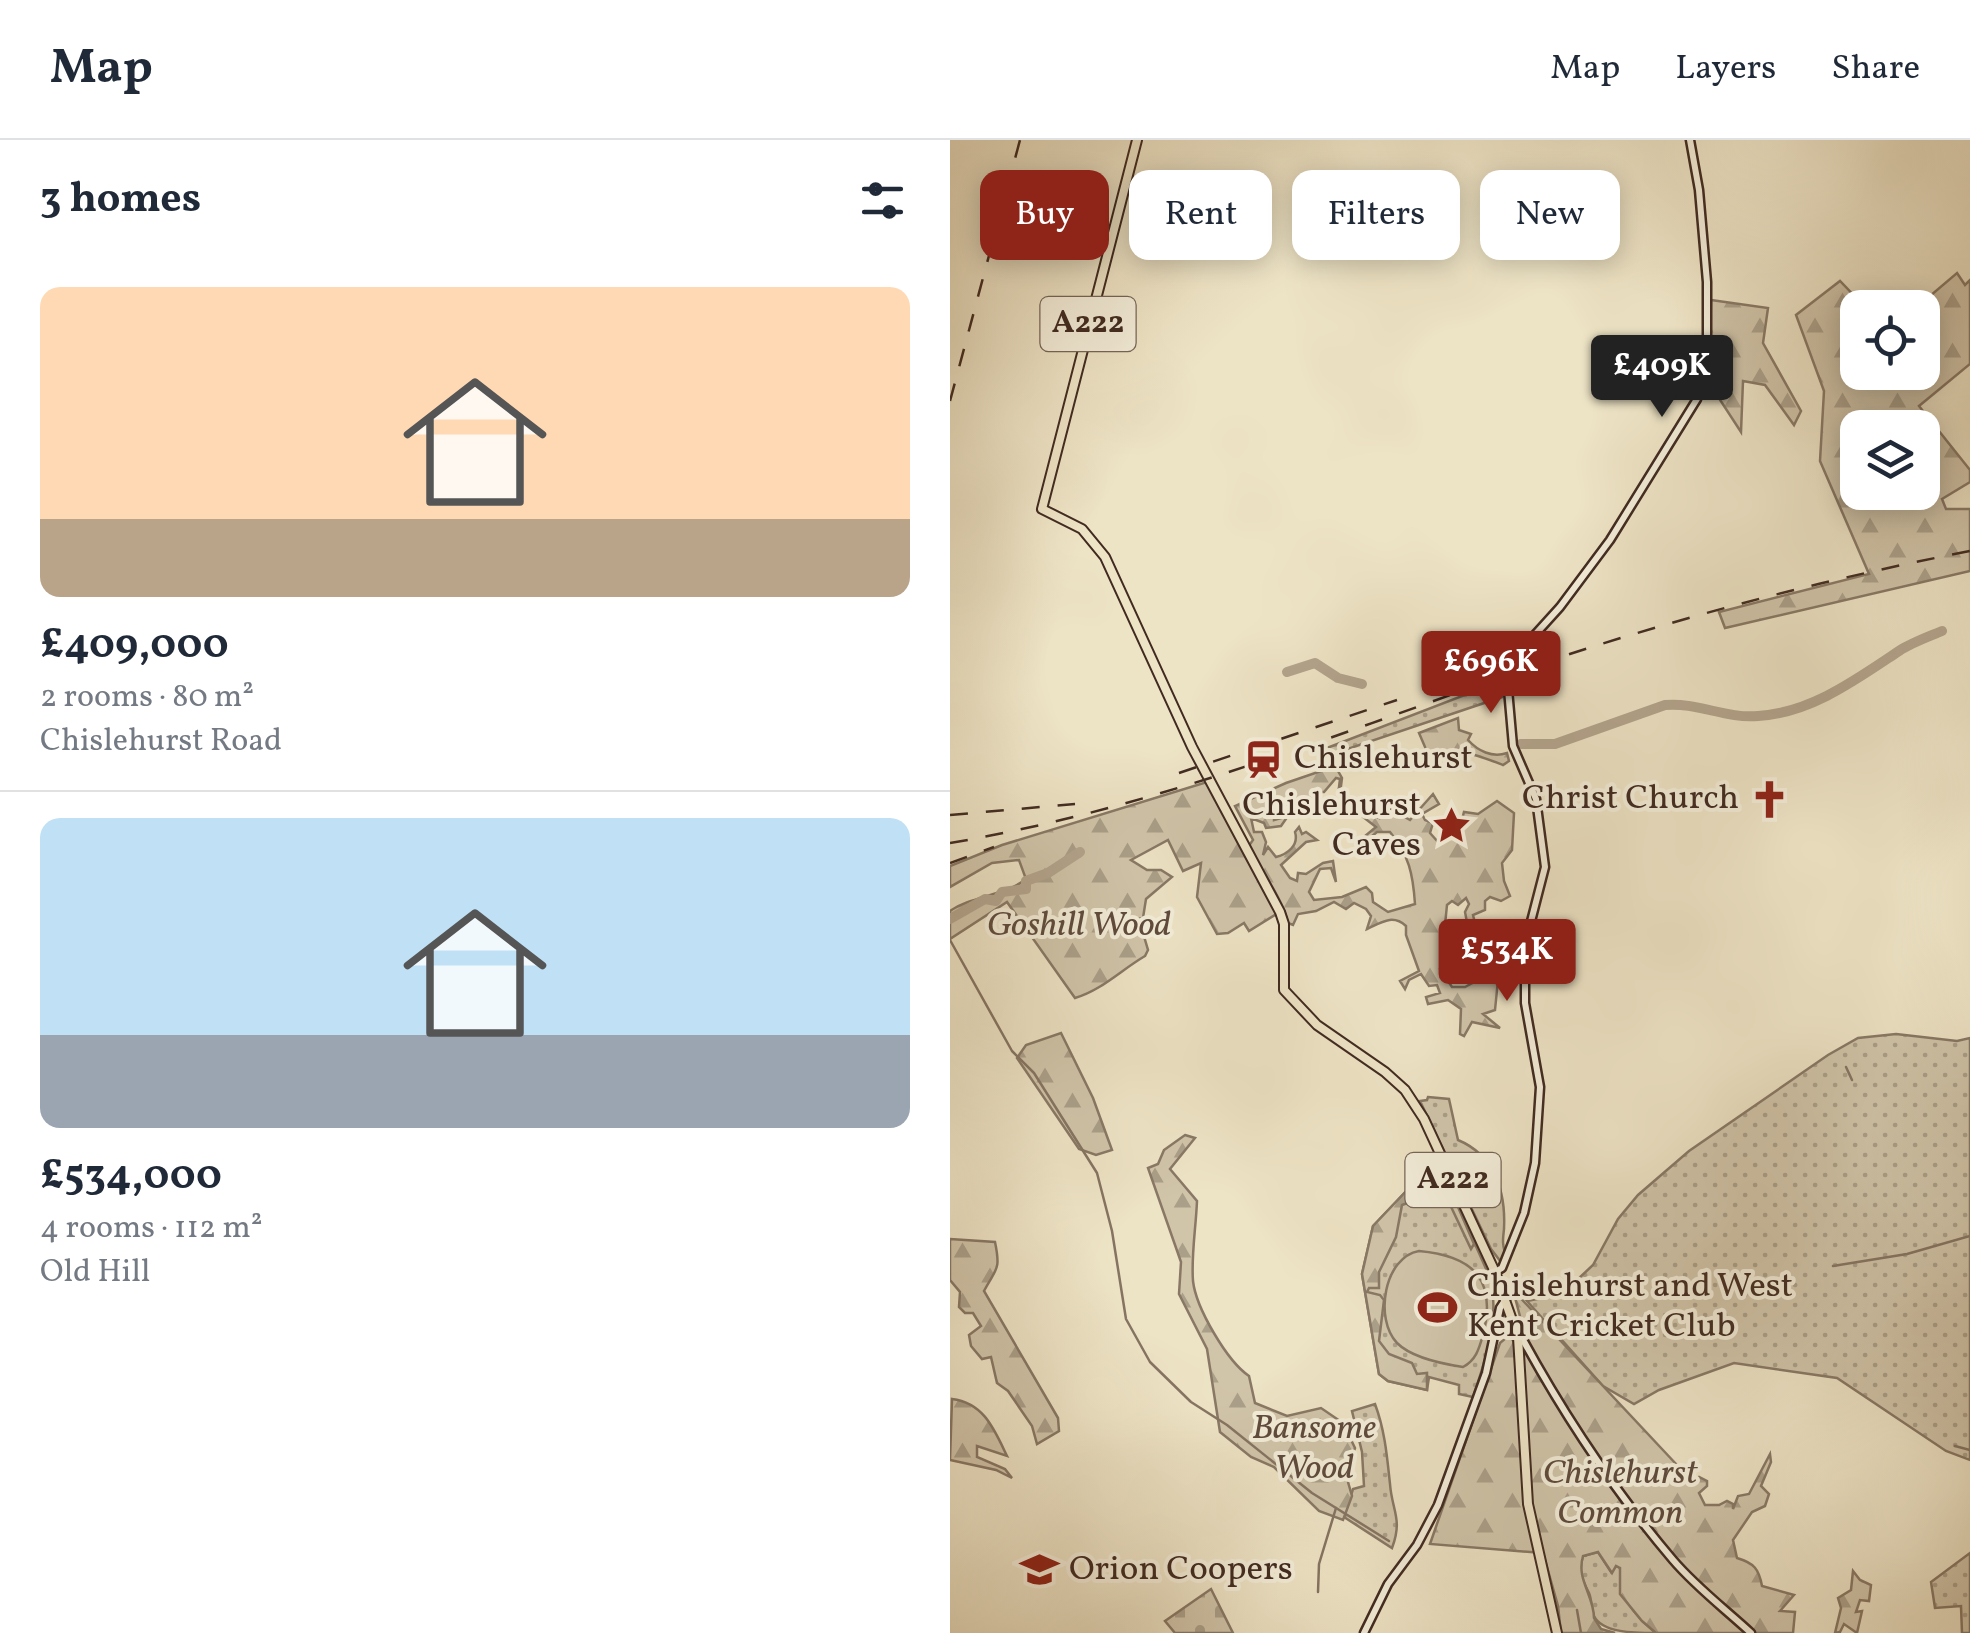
<!DOCTYPE html>
<html lang="en">
<head>
<meta charset="utf-8">
<style>
	:root { --surface:#fff; --page:#f6f6f7; --text:#1f2937; --muted:#747a83; --line:#e0e1e3; --accent:#8f2418 }
	body { margin:0; font-family:Vollkorn,serif; background:var(--page); color:var(--text); height:100vh; display:flex; flex-direction:column; font-size:38px; white-space:nowrap }
	* { box-sizing:border-box; margin:0 }
	p { font-size:32px; color:var(--muted) }
	.icon { flex:none; width:55px; height:55px; fill:none; stroke:currentColor; stroke-width:2; stroke-linecap:round; stroke-linejoin:round }
	.map { position:relative; flex:1; overflow:hidden }
	.panel { display:flex; flex-direction:column; background:var(--surface); width:950px }
	.panel>* { flex:none }
	.banner { position:absolute; left:30px; top:30px; width:840px; height:90px; display:flex; gap:20px }
	.buttons { position:absolute; left:890px; top:150px; display:grid; gap:20px }
	.buttons a { display:grid; place-items:center; width:100px; height:100px; border-radius:20px; background:var(--surface); box-shadow:0 5px 25px #0003; font-size:50px }
	.price { position:absolute; translate:-50% -85px; padding:0 22px; border-radius:10px; background:var(--accent); color:#fff; font-size:32px; line-height:65px; filter:drop-shadow(0 2px 5px #0008) }
	.price::after { content:''; position:absolute; left:50%; top:60px; width:30px; height:22px; margin-left:-15px; background:inherit; clip-path:polygon(0 0,100% 0,50% 100%) }
	.price.current { background:#222; color:#fff }
	ul { padding:0; list-style:none }
	li { display:grid; align-content:center; gap:20px; height:530px; padding:0 40px }
	li+li { border-top:2px solid var(--line) }
	li span { display:grid; place-items:center; height:310px; border-radius:20px; color:#555 }
	li>.icon { margin-inline-start:auto }
	span .icon { width:180px; height:180px; fill:#fffc; stroke-width:1 }
	li b { font-size:42px }
	h2 { display:flex; justify-content:space-between; align-items:center; height:120px; padding:0 40px; font-size:42px }
	.tag { padding:0 35px; border-radius:20px; background:var(--surface); box-shadow:0 5px 25px #0003; font-size:35px; line-height:90px }
	.tag.current { background:var(--accent); color:#fff }
	header { display:flex; align-items:center; gap:60px; box-sizing:border-box; height:140px; padding:0 50px; background:var(--surface); border-bottom:2px solid var(--line) }
	header strong { font-size:48px }
	nav { display:flex; gap:55px; margin-inline-start:auto; font-size:35px }
	main { display:flex; flex:1; min-height:0 }
	.map>svg:first-child { display:block }
</style>
</head>
<body>
<header>
<strong>Map</strong>
<nav><a>Map</a><a>Layers</a><a>Share</a></nav>
</header>
<main>
<section class="panel">
<h2>3 homes<svg class="icon" aria-label="filters" viewBox="0 0 24 24"><path d="M4 7h16M4 17h16"/><circle cx="9" cy="7" r="2"/><circle cx="15" cy="17" r="2"/></svg></h2>
<ul>
<li><span style="background:linear-gradient(#ffd9b3 75%,#b9a48a 0)"><svg class="icon" aria-label="home" viewBox="0 0 24 24"><path d="M3 11l9-7 9 7M6 9v11h12V9"/></svg></span><div><b>£409,000</b><p>2 rooms · 80 m²</p><p>Chislehurst Road</p></div></li>
<li><span style="background:linear-gradient(#bfe0f5 70%,#9aa5b1 0)"><svg class="icon" aria-label="home" viewBox="0 0 24 24"><path d="M3 11l9-7 9 7M6 9v11h12V9"/></svg></span><div><b>£534,000</b><p>4 rooms · 112 m²</p><p>Old Hill</p></div></li>
</ul>
</section>
<div class="map">
<svg width="1020" height="1493" viewBox="0 0 1020 1493">
	<defs>
		<pattern id="grass-dots" width="8" height="8" patternUnits="userSpaceOnUse" patternTransform="scale(2.5)"><rect width="8" height="8" fill="#d0c4a9"/><path d="M2 2h.1M6 6h.1" fill="none" stroke="#aa9f89" stroke-width="1.8" stroke-linecap="round"/></pattern>
		<pattern id="forest-firs" width="22" height="20" patternUnits="userSpaceOnUse" patternTransform="scale(2.5)"><rect width="22" height="20" fill="#d0c4a9"/><path d="M5 1l3.5 6h-7zM16 11l3.5 6h-7z" fill="#aa9f89"/></pattern>
		<pattern id="cemetery-stones" width="16" height="16" patternUnits="userSpaceOnUse" patternTransform="scale(2.5)"><rect width="16" height="16" fill="#d0c4a9"/><path d="M2 7V4a2 2 0 0 1 4 0v3zM10 15v-3a2 2 0 0 1 4 0v3z" fill="#aa9f89"/></pattern>
	</defs>
	<rect width="100%" height="100%" fill="#ede3c5"/>
	<filter id="stains"><feTurbulence type="fractalNoise" baseFrequency=".002" numOctaves="4"/><feColorMatrix values="0 0 0 0 .2 0 0 0 0 .09 0 0 0 0 .02 0 0 0 .5 -.17"/></filter>
	<radialGradient id="worn" r=".72"><stop offset=".6" stop-color="#630" stop-opacity="0"/><stop offset="1" stop-color="#630" stop-opacity=".3"/></radialGradient>
	<g fill="url(#grass-dots)" stroke="#887865" stroke-width="2.5">
		<polygon points="551,541 552,557 371,618 369,611"/>
		<polygon points="946,894 1007,901 1020,898 1020,1320 996,1311 887,1238 784,1223 709,1250 684,1264 653,1246 577,1161 612,1154 643,1125 668,1079 688,1055 739,1011 878,915 908,898"/>
		<path d="M478 957 499 959 508 1000C544 1015 556 1051 554 1089 553 1099 552 1103 555 1113L551 1122 541 1109 470 961 477 960Z"/>
		<path d="M483 1023H489L541 1140C549 1180 536 1219 523 1257L509 1254V1245L479 1237 477 1250 438 1241 429 1234 412 1134 423 1086Z"/>
		<path d="M425 1264C435 1291 437 1316 440 1344 442 1371 453 1379 442 1408L394 1377 403 1349 414 1346 412 1312 402 1271Z"/>
		<path d="M648 1412 661 1432 666 1426 670 1428C672 1460 681 1472 706 1493 685 1493 652 1493 644 1476 641 1469 642 1460 639 1453 632 1439 628 1432 633 1416Z"/>
		<polygon points="1020,1413 1020,1493 1012,1493 1011,1466 985,1468 981,1442"/>
	</g>
	<g fill="url(#forest-firs)" stroke="#887865" stroke-width="2.5" fill-rule="evenodd">
		<path d="M1007 133 1015 145 1020 140V224L969 266 1020 330V342L992 359 996 369H1020V431L775 488 769 472 919 434 870 321 874 251 846 175 890 141 915 167 908 168V232H972V168L967 167ZM908 288H972V352H908Z"/>
		<polygon points="761,160 818,168 813,203 851,271 844,285 815,245 793,241 791,292 759,243"/>
		<path d="M508 578 509 590 521 594 518 600C528 611 542 618 557 613L559 621 553 625C527 615 505 606 478 614L469 593Z"/>
		<path d="M406 619 388 631 392 638 391 646 389 647 390 639 386 638 374 652H361V656L368 658 365 667 355 662 345 666 339 664 324 674V680L338 676 331 686 316 688 314 683 301 678 304 692H312L316 702 313 715 318 707 326 717C338 714 349 705 345 692L349 687 352 694 356 692 367 700 356 702 331 725 340 738 347 741 348 733 356 734 373 723 383 721 386 742 381 728 370 729 359 752 364 760 392 757 416 747 422 753 423 762 438 772 465 764C463 734 459 715 440 692H427L417 700 415 696 426 687 404 670 407 665 413 667 414 672 429 678V672L437 667 460 680 483 654 489 664 472 674 475 680 483 683 480 693 488 702 509 691 514 672 528 674 547 661 564 673 562 710 552 723 554 741 560 756 551 761 540 757 535 761V770L523 775 528 795 519 793 515 772 519 764 516 758 508 765 502 761 497 765 495 785 510 813 490 829 502 847H515L550 828 555 831 548 840 545 870 533 874 550 888 522 882 514 896 510 894 511 869 498 860 478 864 476 857 490 853 487 845 479 846 471 834 459 840 455 849 450 841 469 831 456 795V786C443 774 432 782 417 789L421 776 416 769 404 763 396 769 384 762 366 771 348 774 343 785 338 783C332 757 311 731 298 707L303 700 285 666 336 643Z"/>
		<path d="M257 642 328 773 299 791 294 783 278 793 267 794 247 757 251 723 233 731 218 700 181 720 197 730H211L222 737 196 759 193 778 168 782V793H193L198 810 195 816C171 830 152 850 125 858L57 762 0 799V771C21 756 55 756 76 739L69 720 42 723 0 747V726L52 705Z"/>
		<polygon points="111,893 143,958 162,1010 146,1015 129,1009 67,918 76,905"/>
		<path d="M235 995 245 998 220 1029 247 1061C246 1087 241 1116 243 1141 246 1168 277 1221 299 1236L305 1263 337 1276 371 1268 393 1283 405 1308 396 1335 402 1356 393 1380 369 1371 324 1327 301 1317 270 1292 257 1209 229 1154 231 1122 198 1028 208 1024 214 1010Z"/>
		<polygon points="483,1023 489,1023 524,1104 521,1109 495,1054 488,1047 488,1040 481,1037 473,1048 474,1063 463,1061 452,1065 446,1097 429,1132 429,1148 419,1148 417,1152 430,1155 434,1160 429,1201 439,1214 462,1223 467,1234 477,1233 477,1250 438,1241 429,1234 412,1134 423,1086"/>
		<path d="M0 1099 45 1102C51 1131 46 1128 34 1151L108 1278 109 1291 87 1304 82 1286 58 1251 47 1243 41 1217 32 1219 21 1206 19 1195 31 1186 23 1173H15L9 1167 10 1152 0 1140Z"/>
		<path d="M563 1150 742 1341 749 1337 757 1341V1346L749 1353 755 1365H769L777 1361 783 1364V1369L788 1356 799 1354 820 1314 821 1322 811 1346 819 1354 815 1366 802 1372 783 1400 787 1418C804 1423 809 1429 812 1446L844 1455 830 1471 845 1472 843 1493H706L692 1481 670 1454V1428L666 1426 662 1433 648 1412 633 1416C626 1440 644 1455 644 1478L651 1489 665 1493H611L608 1466 593 1413 480 1404 550 1203 557 1197 563 1200 569 1235 573 1212 580 1214Z"/>
		<path d="M2 1259C34 1263 44 1289 57 1316L27 1306V1317L55 1329 62 1338 46 1330 0 1320Z"/>
		<polygon points="903,1431 910,1440 921,1445 919,1461 910,1460 906,1472 912,1471 907,1493 894,1484 890,1492 885,1493 891,1468 888,1458 901,1450"/>
	</g>
	<polygon fill="url(#cemetery-stones)" stroke="#887865" stroke-width="2.5" points="261,1449 283,1493 225,1493 215,1481"/>
	<path fill="#d0c4a9" stroke="#887865" stroke-width="2.5" d="M469 1111C524 1116 547 1140 533 1195 529 1209 526 1220 513 1227 493 1224 461 1217 447 1203 424 1179 434 1117 469 1111Z"/>
	<g fill="none" stroke-linecap="round" stroke-linejoin="round">
		<g stroke="#857462" stroke-width="2.5">
			<polyline points="0,800 62,911 84,933 147,1033 162,1091 176,1179 200,1222 241,1262 277,1285 362,1353 439,1401"/>
			<polyline points="896,927 902,940"/>
			<polyline points="883,1126 957,1114 1020,1096"/>
			<polyline points="1005,1306 1020,1310"/>
			<polyline points="368,1452 369,1424 386,1368"/>
			<polyline points="627,1470 631,1493"/>
		</g>
		<g stroke="#b3a48d" stroke-width="10">
			<polyline points="337,532 365,523 388,538 412,544"/>
			<path d="M571 604H605L715 565C747 562 776 579 808 576 861 573 907 539 949 511 961 503 978 497 992 491"/>
			<polyline points="0,779 35,759 46,761 52,752 76,749 76,741 98,733 130,712"/>
		</g>
		<defs>
			<g id="secondary">
				<polyline points="545,1132 552,1128 574,1073 585,1023 590,947 575,863 575,825 578,793 595,727 586,659 563,606 557,538 562,520 610,467 660,400 747,259 757,201 757,142 749,50 740,0"/>
				<path d="M568 1197 572 1198C614 1275 666 1353 723 1420 746 1447 775 1469 801 1493"/>
				<polyline points="414,1493 438,1444 467,1405 488,1365 536,1233 550,1168 556,1159"/>
			</g>
			<polyline id="primary" points="187,0 92,369 132,389 155,417 242,607 330,772 334,784 334,850 367,885 435,932 455,950 474,979 545,1132 568,1197 578,1364 607,1493"/>
		</defs>
		<use href="#secondary" stroke="#412b21" stroke-width="11"/>
		<use href="#primary" stroke="#412b21" stroke-width="12"/>
		<use href="#secondary" stroke="#f3edd9" stroke-width="6"/>
		<use href="#primary" stroke="#ede3c5" stroke-width="8"/>
		<g stroke="#412b21" stroke-width="2.5" stroke-dasharray="18 18" stroke-linecap="butt">
			<polyline points="0,261 70,0"/>
			<polyline points="229,633 447,560"/>
			<polyline points="0,675 125,664"/>
			<path d="M0 703C190 671 370 601 551 537 704 484 861 442 1020 411"/>
			<polyline points="0,723 44,707"/>
		</g>
	</g>
	<defs>
		<symbol id="station-bare" viewBox="-9 -9 18 18"><path d="M-3-6H3Q5-6 5-4V2Q5 4 3 4L4.5 6H3L1.5 4h-3L-3 6H-4.5L-3 4Q-5 4-5 2V-4Q-5-6-3-6ZM-3.5-4v3h7v-3ZM-3.5 1v1.5H-2V1ZM2 1v1.5H3.5V1Z" fill="#8f2418" stroke="#f3edd9" stroke-width="2.5" paint-order="stroke"/></symbol>
		<symbol id="church-bare" viewBox="-9 -9 18 18"><path d="M-1.2-6h2.4v3.5h3.3v2.4h-3.3V6h-2.4V-.1h-3.3v-2.4h3.3Z" fill="#8f2418" stroke="#f3edd9" stroke-width="2.5" paint-order="stroke"/></symbol>
		<symbol id="sight-bare" viewBox="-9 -9 18 18"><path d="M0-6L1.8-2.2L6-1.7L2.9 1.2L3.7 5.4L0 3.3L-3.7 5.4L-2.9 1.2L-6-1.7L-1.8-2.2Z" fill="#8f2418" stroke="#f3edd9" stroke-width="2.5" paint-order="stroke"/></symbol>
		<symbol id="stadium-bare" viewBox="-9 -9 18 18"><path d="M0-5a6.5 5 0 1 0 0 10a6.5 5 0 1 0 0-10ZM-3.5-1.8h7v3.6h-7Z" fill="#8f2418" stroke="#f3edd9" stroke-width="2.5" paint-order="stroke"/></symbol>
		<symbol id="school-bare" viewBox="-9 -9 18 18"><path d="M0-5L7-2L0 1L-7-2ZM-4 1L0 2.5L4 1V4Q0 6-4 4Z" fill="#8f2418" stroke="#f3edd9" stroke-width="2.5" paint-order="stroke"/></symbol>
	</defs>
	<g fill-rule="evenodd">
		<use href="#station-bare" x="286" y="592" width="55" height="55"/>
		<use href="#church-bare" x="792" y="632" width="55" height="55"/>
		<use href="#sight-bare" x="474" y="658" width="55" height="55"/>
		<use href="#stadium-bare" x="460" y="1140" width="55" height="55"/>
		<use href="#school-bare" x="62" y="1402" width="55" height="55"/>
	</g>
	<g text-anchor="middle" dominant-baseline="central" stroke-width="8" stroke-linejoin="round" paint-order="stroke">
		<g fill="#f3edd9" stroke="#766558" stroke-width="2.5">
			<rect x="90.5" y="157" width="95" height="54" rx="8"/>
			<rect x="455.5" y="1013" width="95" height="54" rx="8"/>
		</g>
		<g font-size="32" font-weight="bold" fill="#412b21">
			<text x="138" y="184">A222</text>
			<text x="503" y="1040">A222</text>
		</g>
		<g font-size="35" fill="#412b21" stroke="#f3edd9" text-anchor="start">
			<text x="344" y="619">Chislehurst</text>
			<text x="789" y="659" text-anchor="end">Christ Church</text>
			<text x="471" y="666" text-anchor="end">Chislehurst<tspan x="471" dy="40">Caves</tspan></text>
			<text x="517" y="1147">Chislehurst and West<tspan x="517" dy="40">Kent Cricket Club</tspan></text>
			<text x="119" y="1430">Orion Coopers</text>
		</g>
		<g font-size="35" font-style="italic" fill="#5e4a3c" stroke="#f3edd9">
			<text x="129" y="786">Goshill Wood</text>
			<text x="364" y="1289">Bansome<tspan x="364" dy="40">Wood</tspan></text>
			<text x="670" y="1334">Chislehurst<tspan x="670" dy="40">Common</tspan></text>
		</g>
	</g>
	<rect width="100%" height="100%" filter="url(#stains)"/>
	<rect width="100%" height="100%" fill="url(#worn)"/>
</svg>
<div class="buttons">
<a><svg class="icon" aria-label="locate" viewBox="0 0 24 24"><circle cx="12" cy="12" r="6"/><path d="M12 2v4M12 18v4M2 12h4M18 12h4"/></svg></a>
<a><svg class="icon" aria-label="layers" viewBox="0 0 24 24"><path d="M12 4l9 5-9 5-9-5zM3 14l9 5 9-5"/></svg></a>
</div>
<b class="price current" style="left:712px;top:280px">£409K</b>
<b class="price" style="left:541px;top:576px">£696K</b>
<b class="price" style="left:557px;top:864px">£534K</b>
<div class="banner">
<a class="tag current">Buy</a>
<a class="tag">Rent</a>
<a class="tag">Filters</a>
<a class="tag">New</a>
</div>
</div>
</main>
</body>
</html>
